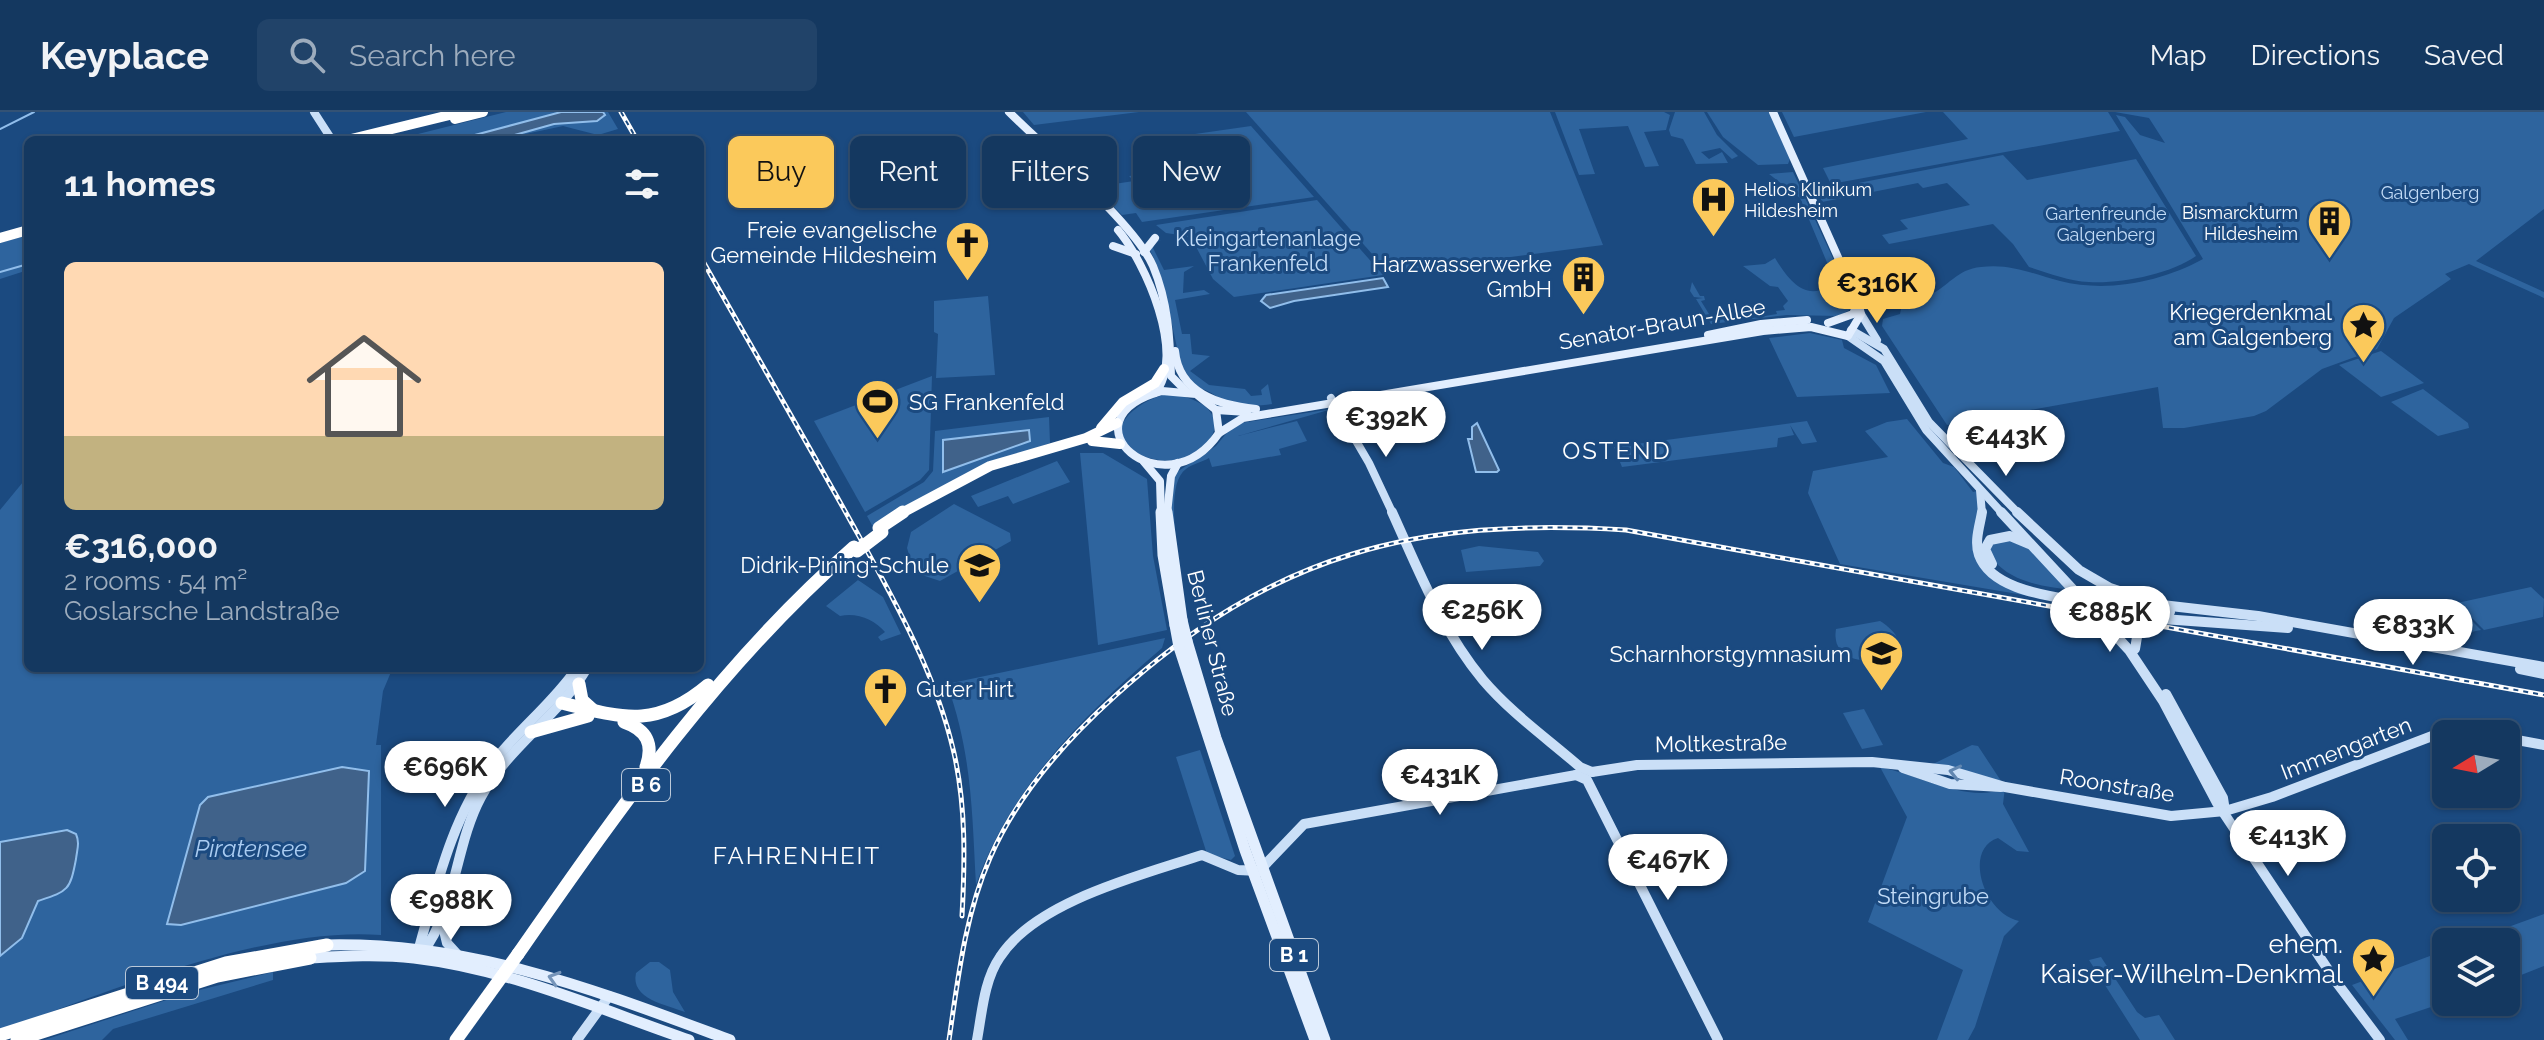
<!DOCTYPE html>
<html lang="en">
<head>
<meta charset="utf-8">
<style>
	:root { --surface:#143860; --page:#214369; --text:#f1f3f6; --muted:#9dacbd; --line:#335275; --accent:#fbc95b }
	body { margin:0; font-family:Raleway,sans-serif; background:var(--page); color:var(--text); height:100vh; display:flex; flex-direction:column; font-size:30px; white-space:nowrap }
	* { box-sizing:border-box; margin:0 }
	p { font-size:26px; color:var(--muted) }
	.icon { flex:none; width:44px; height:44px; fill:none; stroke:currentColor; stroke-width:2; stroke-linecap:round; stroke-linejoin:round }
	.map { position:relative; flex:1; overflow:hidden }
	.sheet { position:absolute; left:24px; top:24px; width:680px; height:536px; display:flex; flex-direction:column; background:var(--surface); border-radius:12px; box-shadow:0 2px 6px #0004,0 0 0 2px var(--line) }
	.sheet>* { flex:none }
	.top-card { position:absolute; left:728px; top:24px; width:760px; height:72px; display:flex; gap:16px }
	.needle { width:52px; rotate:260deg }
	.tools { position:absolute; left:2432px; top:608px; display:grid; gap:16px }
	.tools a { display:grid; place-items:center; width:88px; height:88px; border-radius:12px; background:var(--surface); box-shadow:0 2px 6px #0004,0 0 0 2px var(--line); font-size:40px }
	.price { position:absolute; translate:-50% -68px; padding:0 18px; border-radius:28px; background:#fff; color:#222; font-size:26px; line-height:52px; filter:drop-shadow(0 2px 4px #0008) }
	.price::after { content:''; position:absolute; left:50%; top:48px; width:24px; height:18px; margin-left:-12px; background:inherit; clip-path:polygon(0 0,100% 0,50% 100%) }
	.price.on { background:var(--accent); color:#111 }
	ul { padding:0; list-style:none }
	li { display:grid; align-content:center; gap:16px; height:424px; padding:0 40px }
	li span { display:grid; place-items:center; height:248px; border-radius:12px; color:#555 }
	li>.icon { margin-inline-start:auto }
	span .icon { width:144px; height:144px; fill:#fffc; stroke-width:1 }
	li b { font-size:34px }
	h2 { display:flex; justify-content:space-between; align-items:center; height:96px; padding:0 40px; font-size:34px }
	.tag { padding:0 28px; border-radius:12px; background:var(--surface); box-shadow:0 2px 6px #0004,0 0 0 2px var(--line); font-size:28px; line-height:72px }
	.tag.on { background:var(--accent); color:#111 }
	header { display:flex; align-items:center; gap:48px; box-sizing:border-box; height:112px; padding:0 40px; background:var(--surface); border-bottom:2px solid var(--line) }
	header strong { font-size:38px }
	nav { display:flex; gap:44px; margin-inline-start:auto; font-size:28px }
	.search { width:560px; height:72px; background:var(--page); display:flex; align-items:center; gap:20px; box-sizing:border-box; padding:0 28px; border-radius:12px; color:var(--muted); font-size:30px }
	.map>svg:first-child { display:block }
</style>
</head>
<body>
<header>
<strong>Keyplace</strong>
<div class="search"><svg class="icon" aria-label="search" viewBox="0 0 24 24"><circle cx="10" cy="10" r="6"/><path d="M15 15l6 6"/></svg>Search here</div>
<nav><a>Map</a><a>Directions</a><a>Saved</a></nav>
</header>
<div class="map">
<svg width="2544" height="928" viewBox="0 0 2544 928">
	<rect width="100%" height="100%" fill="#1b4a80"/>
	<g fill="#2e649e">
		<polygon points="506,0 561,0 456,28 394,28"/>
		<polygon points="603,0 608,0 618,17 598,23 563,14 497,28 554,12 597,9 605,3"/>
		<polygon points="1023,0 1139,0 1034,13"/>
		<polygon points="1246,0 1550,0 1603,133 1389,161"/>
		<polygon points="1555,0 1664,0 1670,3 1666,18 1644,20 1659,54 1645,55 1628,14 1579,17 1595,62 1579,63"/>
		<polygon points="1675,0 1704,0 1717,23 1738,44 1732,47 1720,36 1701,40 1709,47 1722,40 1728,51 1696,52 1683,27 1671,24 1669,18"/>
		<polygon points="1707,0 1769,0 1790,47 1788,52 1758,53 1723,25"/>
		<polygon points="1782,0 1926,0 1794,25"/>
		<polygon points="1943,0 2108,0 2120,19 1831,72 1823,56 1968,27"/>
		<path d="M2115 0H2544V97L2476 149 2544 180V186L2469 152 2445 162 2451 167 2394 206 2377 237 2322 257 2266 299 2254 304 2184 316H2163L2158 275 1947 313 1882 214 1883 207 1900 202 1903 188C1911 187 1921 187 1928 184 1948 175 1957 157 1981 155 2010 151 2033 162 2060 169 2107 181 2161 170 2203 147L2116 3 2125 5 2140 23 2165 31 2149 6Z"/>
		<polygon points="1251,14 1314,85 1142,110 1136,101 1122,103 1094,75 1134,69 1129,64 1166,60 1160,27"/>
		<path d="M2003 43 2027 68 2136 47 2196 144C2171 162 2120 172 2089 170 2068 169 2048 161 2029 155L2013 132 1993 112 1889 132 1882 123 1908 117 1900 108 1970 93 1947 71 1923 76 1918 71 1822 90 1817 79Z"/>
		<path d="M1793 60 1848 179 1851 197 1839 204 1787 203 1711 212 1696 187 1703 186 1694 185 1690 179 1692 170 1700 184H1704L1705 188 1701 189 1709 202 1740 208 1777 202 1776 199 1785 198 1783 194 1788 189 1778 175 1770 174 1743 154 1765 152 1775 146C1787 166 1804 189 1827 175V161L1831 160 1800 86 1769 62Z"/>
		<polygon points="1317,88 1383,163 1234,185 1213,167 1193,129 1186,124 1166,121 1156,113"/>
		<polygon points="28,123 28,158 0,167 0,131"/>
		<path d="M1162 128 1155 130 1153 136 1164 158 1194 154 1184 160 1183 181 1204 178 1210 182 1175 188 1182 222H1190L1192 242 1210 244 1190 259 1209 273 1245 277 1251 284 1262 283 1261 278 1268 272 1272 292C1250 295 1232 295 1213 282 1207 278 1197 276 1191 271 1175 258 1170 169 1149 137L1152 130Z"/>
		<polygon points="988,184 995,263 936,266 938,222 934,220 934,189"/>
		<polygon points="1810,221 1842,228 1844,236 1876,253 1890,281 1797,285 1769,226"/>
		<polygon points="2381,239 2424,271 2381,285 2339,253"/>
		<polygon points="932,264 929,358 920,368 865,400 814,309"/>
		<polygon points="2423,277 2468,311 2469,316 2438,324 2391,290"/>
		<path d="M1169 282C1259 293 1198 373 1137 341 1096 319 1141 286 1169 282Z"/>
		<path d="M1332 297 1238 324 1297 309 1307 329 1279 337 1281 343 1212 355 1209 346C1202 350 1192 352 1186 357 1157 378 1191 487 1182 509 1175 468 1159 402 1174 362L1216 334 1234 312Z"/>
		<polygon points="1049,305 1050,331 965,362 873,415 867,404 924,370 933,359 935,319"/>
		<polygon points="1907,307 1943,351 1954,355 1973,380 1977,379 1981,390 1975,417 1990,461 2088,494 1840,452 1808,381 1813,359 1888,345 1865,319 1887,310"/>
		<polygon points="1807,309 1817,330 1802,332 1790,313 1794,323 1778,326 1777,335 1622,355 1614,335"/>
		<polygon points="1080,341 1103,341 1147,367 1153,444 1167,518 1098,533"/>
		<polygon points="1057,349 1070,370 1013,392 1008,384 978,395 971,384"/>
		<path d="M28 364V556H388L391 560 383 579 376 633H381V823C268 814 106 880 0 919V398Z"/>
		<polygon points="954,392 1010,421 1011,429 940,469 919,462 913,455 907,436 911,420"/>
		<path d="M2020 428 2072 478C2040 474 2002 469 1988 438L1994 429Z"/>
		<polygon points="1479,434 1538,440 1544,449 1540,454 1466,460 1461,438"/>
		<path d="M858 468 883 485 901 522 881 529 878 525 885 520C875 508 857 500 840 504L826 494Z"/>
		<polygon points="2531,475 2544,487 2543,505 2484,518 2457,491"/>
		<polygon points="2454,491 2481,518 2451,524 2425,497"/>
		<path d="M1880 509C1891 516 1903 527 1898 540 1877 554 1830 553 1836 517Z"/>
		<path d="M1165 526 1162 536C1085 602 1010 675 976 773 972 700 972 642 947 572Z"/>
		<polygon points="1864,597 1883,633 1862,637 1843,601"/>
		<path d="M1972 633 1978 634 2005 675 2003 692 2029 740 2017 739 1998 726C1963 737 1983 801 2019 809L2004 824 1975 915 1968 928H1937L1963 858 1868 810 1907 705 1880 655C1913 661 1972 693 2003 676L1933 652Z"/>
		<polygon points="1200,638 1235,744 1231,748 1207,742 1176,645"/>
		<polygon points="2544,802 2544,854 2506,869 2506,830 2467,830"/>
		<polygon points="2446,838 2446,890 2395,907 2408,928 2395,928 2352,873"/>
		<polygon points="2101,845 2137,900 2145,906 2159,903 2175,928 2140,928 2089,848"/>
		<path d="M650 850H659L670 858 673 880 685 900C667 893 630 887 636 861Z"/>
		<polygon points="273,860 273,868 113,917 102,928 44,928 191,880"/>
	</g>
	<g fill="#40628a" stroke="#91beeb" stroke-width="2">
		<polygon points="561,0 603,0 605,3 597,9 554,12 497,28 456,28"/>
		<polygon points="1383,166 1388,175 1294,189 1270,196 1261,189 1266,183"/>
		<polygon points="1477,311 1499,358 1497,360 1476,360 1468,327 1472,327 1472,315"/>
		<polygon points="1029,318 1030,329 943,360 943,328"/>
		<polygon points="342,655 369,659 365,759 346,771 181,813 167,812 200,693 208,685"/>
		<path d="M67 718 76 722C80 731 77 738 76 747 70 779 68 779 38 789L22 826 0 844V730Z"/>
	</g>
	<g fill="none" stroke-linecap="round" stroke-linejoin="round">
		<g stroke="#91beeb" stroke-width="2">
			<polyline points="0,17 34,0"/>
			<polyline points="0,160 28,152"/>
		</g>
		<g stroke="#cadff7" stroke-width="8">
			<polyline points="314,0 332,28"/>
			<polyline points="1861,202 1877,228"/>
			<polyline points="1851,218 1884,237 1929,310 2019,402"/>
			<polyline points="1848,224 1884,249 1926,318 2003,402"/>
			<polyline points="1331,286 1369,351 1393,402"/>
			<polyline points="1980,378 1982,402"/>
		</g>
		<g stroke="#cadff7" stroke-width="10">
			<path d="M1392 400C1418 457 1442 519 1483 568 1511 601 1548 627 1580 655L1592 660"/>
			<path d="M1982 400C1980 413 1974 429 1979 443 1992 479 2052 484 2083 490"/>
			<polyline points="2001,400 2129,538 2163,589 2217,691 2337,871 2380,928"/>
			<polyline points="2017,400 2079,458 2110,476 2162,493 2258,504 2544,555"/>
			<polyline points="1992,452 1985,437 1990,428 2010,424 2029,432"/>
			<polyline points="2101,492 2170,500"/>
			<polyline points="2135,537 2139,513 2149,506 2288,516"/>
			<polyline points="2520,557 2544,562"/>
			<polyline points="2166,582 2223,686 2225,699"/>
			<polyline points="2506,626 2544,633"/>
			<polyline points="1903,656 1950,672 2001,675"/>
			<polyline points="1592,660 1637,653 1872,650 1948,658 2005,675 2171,704 2225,699 2272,685 2440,621 2483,622"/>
			<polyline points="1576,663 1587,668 1718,928"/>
			<polyline points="442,810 447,831 457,842"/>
			<path d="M422 841C456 798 455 733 481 685 508 635 558 605 587 556"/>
			<path d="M417 843C436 776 451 705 495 648 520 616 553 591 577 556"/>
			<polyline points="577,928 609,884"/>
			<path d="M977 928C982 901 984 868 1000 845 1036 789 1142 763 1202 743L1238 758 1259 759 1304 712 1576 663"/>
		</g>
		<g stroke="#e2eefe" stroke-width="8">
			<path d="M1009 0C1045 36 1135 112 1153 154 1168 190 1170 226 1171 264L1187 280"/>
			<path d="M1118 118C1145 150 1187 243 1155 281"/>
			<polyline points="1113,134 1136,142"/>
			<polyline points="1144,140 1155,126"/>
			<polyline points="1828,211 1853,202 1858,190"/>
			<polyline points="1708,223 1761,212 1807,208"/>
			<path d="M1175 239C1179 281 1218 293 1256 297"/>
			<path d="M1162 279 1196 282 1216 298 1219 321C1164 401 1058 308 1162 279Z"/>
			<polyline points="1216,298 1247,300"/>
			<polyline points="1219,321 1243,306 1763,219 1811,215 1848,224 1861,202 1858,190 1773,0"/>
			<polyline points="1144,350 1160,369 1161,402"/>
			<polyline points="1167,402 1171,364 1178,351"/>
		</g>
		<g stroke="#e2eefe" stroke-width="11">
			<polyline points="1161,400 1163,443 1175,513"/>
			<polyline points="1167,400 1182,508"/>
			<polyline points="1187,529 1216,626 1325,928"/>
			<polyline points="1179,535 1245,738 1315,928"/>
			<path d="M327 833C473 830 595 878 730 928"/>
			<path d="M310 846C345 844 379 842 414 846 509 857 599 897 689 928"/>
		</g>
		<g stroke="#fff" stroke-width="10">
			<polyline points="455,7 483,0"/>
			<polyline points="347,28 462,0"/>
			<polyline points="0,126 28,118"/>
			<polyline points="1101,316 1123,290 1155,271 1164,257"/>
			<polyline points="1092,329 1120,332"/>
			<polyline points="900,402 990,354 1086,326 1117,311"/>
		</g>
		<g stroke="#fff" stroke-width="13">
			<polyline points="879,416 903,400"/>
			<polyline points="579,572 582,588 592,597"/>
			<path d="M562 591C623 606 656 617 708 573"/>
			<path d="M624 610C647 618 654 632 646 655"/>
			<polyline points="531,620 588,604"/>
			<path d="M518 842C620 696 719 553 854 435"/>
			<polyline points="0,923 226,851 327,833"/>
			<polyline points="17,928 217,864 310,846"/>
		</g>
		<defs>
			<g id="rail">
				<polyline points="621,0 637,28"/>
				<path d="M700 144C750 232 801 320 850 408 891 482 935 558 954 641 966 695 965 749 962 804"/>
				<path d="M949 928C958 866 965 803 990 746 1017 683 1064 630 1115 584 1273 441 1416 405 1626 418L2544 583"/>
			</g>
		</defs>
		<use href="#rail" stroke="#fff" stroke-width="5"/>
		<use href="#rail" stroke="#1b4a80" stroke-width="2" stroke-dasharray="5" stroke-linecap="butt"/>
		<polyline stroke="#cadff7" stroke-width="10" points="2083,490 2101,492"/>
		<g stroke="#e2eefe" stroke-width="11">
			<polyline points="1182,508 1187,529"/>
			<polyline points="1175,513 1179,535"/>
		</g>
		<g stroke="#fff" stroke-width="13">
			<polyline points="857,439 882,420"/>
			<polyline points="456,928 518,842"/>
		</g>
	</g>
	<defs><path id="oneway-chevron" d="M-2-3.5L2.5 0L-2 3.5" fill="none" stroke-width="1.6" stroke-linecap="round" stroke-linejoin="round" transform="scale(2)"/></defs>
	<use stroke="#6186b0" href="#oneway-chevron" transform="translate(1955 660) rotate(-167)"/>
	<use stroke="#7594b9" href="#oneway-chevron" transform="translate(554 866) rotate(-163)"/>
	<defs>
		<symbol id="hospital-pin" viewBox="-11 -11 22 30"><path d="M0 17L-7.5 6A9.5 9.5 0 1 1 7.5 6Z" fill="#fbc95b" stroke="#1b4a80"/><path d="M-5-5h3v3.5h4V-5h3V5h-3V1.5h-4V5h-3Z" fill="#111"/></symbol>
		<symbol id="building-pin" viewBox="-11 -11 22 30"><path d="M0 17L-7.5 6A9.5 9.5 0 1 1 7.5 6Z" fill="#fbc95b" stroke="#1b4a80"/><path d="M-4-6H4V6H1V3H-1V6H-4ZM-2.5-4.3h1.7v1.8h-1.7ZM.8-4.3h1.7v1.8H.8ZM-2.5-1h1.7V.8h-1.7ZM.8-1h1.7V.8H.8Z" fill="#111"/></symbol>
		<symbol id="church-pin" viewBox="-11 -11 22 30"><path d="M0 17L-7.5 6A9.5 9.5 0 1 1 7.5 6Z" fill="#fbc95b" stroke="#1b4a80"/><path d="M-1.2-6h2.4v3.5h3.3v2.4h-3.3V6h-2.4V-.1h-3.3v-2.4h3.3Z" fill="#111"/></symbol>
		<symbol id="sight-pin" viewBox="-11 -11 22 30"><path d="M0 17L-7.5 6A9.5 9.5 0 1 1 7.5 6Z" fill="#fbc95b" stroke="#1b4a80"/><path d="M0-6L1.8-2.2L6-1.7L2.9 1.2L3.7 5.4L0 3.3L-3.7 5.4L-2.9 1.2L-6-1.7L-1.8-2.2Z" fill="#111"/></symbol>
		<symbol id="stadium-pin" viewBox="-11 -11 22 30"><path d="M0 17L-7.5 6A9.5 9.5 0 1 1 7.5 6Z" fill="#fbc95b" stroke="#1b4a80"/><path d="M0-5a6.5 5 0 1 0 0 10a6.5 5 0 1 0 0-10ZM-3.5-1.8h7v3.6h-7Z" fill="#111"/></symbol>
		<symbol id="school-pin" viewBox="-11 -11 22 30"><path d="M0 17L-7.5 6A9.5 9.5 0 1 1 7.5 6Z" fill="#fbc95b" stroke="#1b4a80"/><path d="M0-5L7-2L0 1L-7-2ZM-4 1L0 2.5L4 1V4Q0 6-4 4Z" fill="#111"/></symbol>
	</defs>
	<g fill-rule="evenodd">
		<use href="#hospital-pin" x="1688" y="62" width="51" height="69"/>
		<use href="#building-pin" x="2304" y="84" width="51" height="69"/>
		<use href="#church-pin" x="942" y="106" width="51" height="69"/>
		<use href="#building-pin" x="1558" y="140" width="51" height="69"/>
		<use href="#sight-pin" x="2338" y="188" width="51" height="69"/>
		<use href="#stadium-pin" x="852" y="264" width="51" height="69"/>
		<use href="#school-pin" x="954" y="428" width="51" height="69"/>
		<use href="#school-pin" x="1856" y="516" width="51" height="69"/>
		<use href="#church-pin" x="860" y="552" width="51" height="69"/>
		<use href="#sight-pin" x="2348" y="822" width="51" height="69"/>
	</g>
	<g text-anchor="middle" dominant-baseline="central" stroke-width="6" stroke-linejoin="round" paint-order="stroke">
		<g font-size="18" fill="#fff" stroke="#1b4a80" text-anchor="start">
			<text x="1744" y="77">Helios Klinikum<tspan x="1744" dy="21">Hildesheim</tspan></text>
			<text x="2298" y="100" text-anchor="end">Bismarckturm<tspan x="2298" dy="21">Hildesheim</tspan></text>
		</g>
		<g font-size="18" fill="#c3dcf7" stroke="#1b4a80">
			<text x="2430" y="80">Galgenberg</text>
			<text x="2106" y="101">Gartenfreunde<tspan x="2106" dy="21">Galgenberg</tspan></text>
		</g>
		<g fill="#1b4a80" stroke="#bbc9d9" stroke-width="2">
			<rect x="622" y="657" width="48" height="32" rx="6"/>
			<rect x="1270" y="827" width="48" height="32" rx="6"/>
			<rect x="126" y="855" width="72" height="32" rx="6"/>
		</g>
		<g font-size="20" font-weight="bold" fill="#fff">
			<text x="646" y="673">B 6</text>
			<text x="1294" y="843">B 1</text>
			<text x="162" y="871">B 494</text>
		</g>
		<g font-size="22" fill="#fff" stroke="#1b4a80" text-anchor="end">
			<text x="937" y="118">Freie evangelische<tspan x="937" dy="25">Gemeinde Hildesheim</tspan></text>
			<text x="1552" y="152">Harzwasserwerke<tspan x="1552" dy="25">GmbH</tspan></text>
			<text x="2332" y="200">Kriegerdenkmal<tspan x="2332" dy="25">am Galgenberg</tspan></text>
			<text x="909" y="290" text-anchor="start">SG Frankenfeld</text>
			<text x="949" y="453">Didrik-Pining-Schule</text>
			<text x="1851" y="542">Scharnhorstgymnasium</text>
			<text x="916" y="577" text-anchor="start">Guter Hirt</text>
		</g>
		<g font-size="22" fill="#c3dcf7" stroke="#1b4a80">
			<text x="1268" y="126">Kleingartenanlage<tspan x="1268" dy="25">Frankenfeld</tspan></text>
			<text x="1933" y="784">Steingrube</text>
		</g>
		<g font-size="22" fill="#fff" stroke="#1b4a80">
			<text transform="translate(1662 212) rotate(-10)">Senator-Braun-Allee</text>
			<text transform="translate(1213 531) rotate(76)">Berliner Straße</text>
			<text transform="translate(1721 631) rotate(-1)">Moltkestraße</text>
			<text transform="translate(2346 636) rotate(-21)">Immengarten</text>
			<text transform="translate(2117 673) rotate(9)">Roonstraße</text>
		</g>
		<g font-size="24" letter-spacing="2" fill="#fff" stroke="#1b4a80">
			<text x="1617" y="338">OSTEND</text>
			<text x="797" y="743">FAHRENHEIT</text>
		</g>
		<g font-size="24" font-style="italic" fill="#aaccf1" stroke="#1b4a80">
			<text x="251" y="736">Piratensee</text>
		</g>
		<g font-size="26" fill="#fff" stroke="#1b4a80" text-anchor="end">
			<text x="2343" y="832">ehem.<tspan x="2343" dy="30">Kaiser-Wilhelm-Denkmal</tspan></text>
		</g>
	</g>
</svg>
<div class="tools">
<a><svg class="needle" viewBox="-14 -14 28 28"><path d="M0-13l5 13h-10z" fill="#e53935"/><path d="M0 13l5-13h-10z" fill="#9dacbd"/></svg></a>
<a><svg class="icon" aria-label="locate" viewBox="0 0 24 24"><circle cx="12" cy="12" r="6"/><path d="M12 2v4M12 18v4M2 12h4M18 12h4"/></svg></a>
<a><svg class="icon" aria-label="layers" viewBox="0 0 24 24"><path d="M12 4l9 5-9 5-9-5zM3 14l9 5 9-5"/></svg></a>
</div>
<b class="price on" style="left:1877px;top:213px">€316K</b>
<b class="price" style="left:1386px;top:347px">€392K</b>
<b class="price" style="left:2006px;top:366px">€443K</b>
<b class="price" style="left:1482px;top:540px">€256K</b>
<b class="price" style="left:2110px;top:542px">€885K</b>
<b class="price" style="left:2413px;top:555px">€833K</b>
<b class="price" style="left:445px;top:697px">€696K</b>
<b class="price" style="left:1440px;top:705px">€431K</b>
<b class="price" style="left:2288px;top:766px">€413K</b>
<b class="price" style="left:1668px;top:790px">€467K</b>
<b class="price" style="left:451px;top:830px">€988K</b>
<div class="top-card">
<a class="tag on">Buy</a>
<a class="tag">Rent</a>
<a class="tag">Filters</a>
<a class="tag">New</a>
</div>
<section class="sheet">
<h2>11 homes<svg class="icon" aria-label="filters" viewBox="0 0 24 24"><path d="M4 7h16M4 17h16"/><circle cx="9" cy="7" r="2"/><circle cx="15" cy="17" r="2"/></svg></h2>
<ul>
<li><span style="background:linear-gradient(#ffd9b3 70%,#c2b280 0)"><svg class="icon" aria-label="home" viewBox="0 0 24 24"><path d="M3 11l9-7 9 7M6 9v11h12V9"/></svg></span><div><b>€316,000</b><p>2 rooms · 54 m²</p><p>Goslarsche Landstraße</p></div></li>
</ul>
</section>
</div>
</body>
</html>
